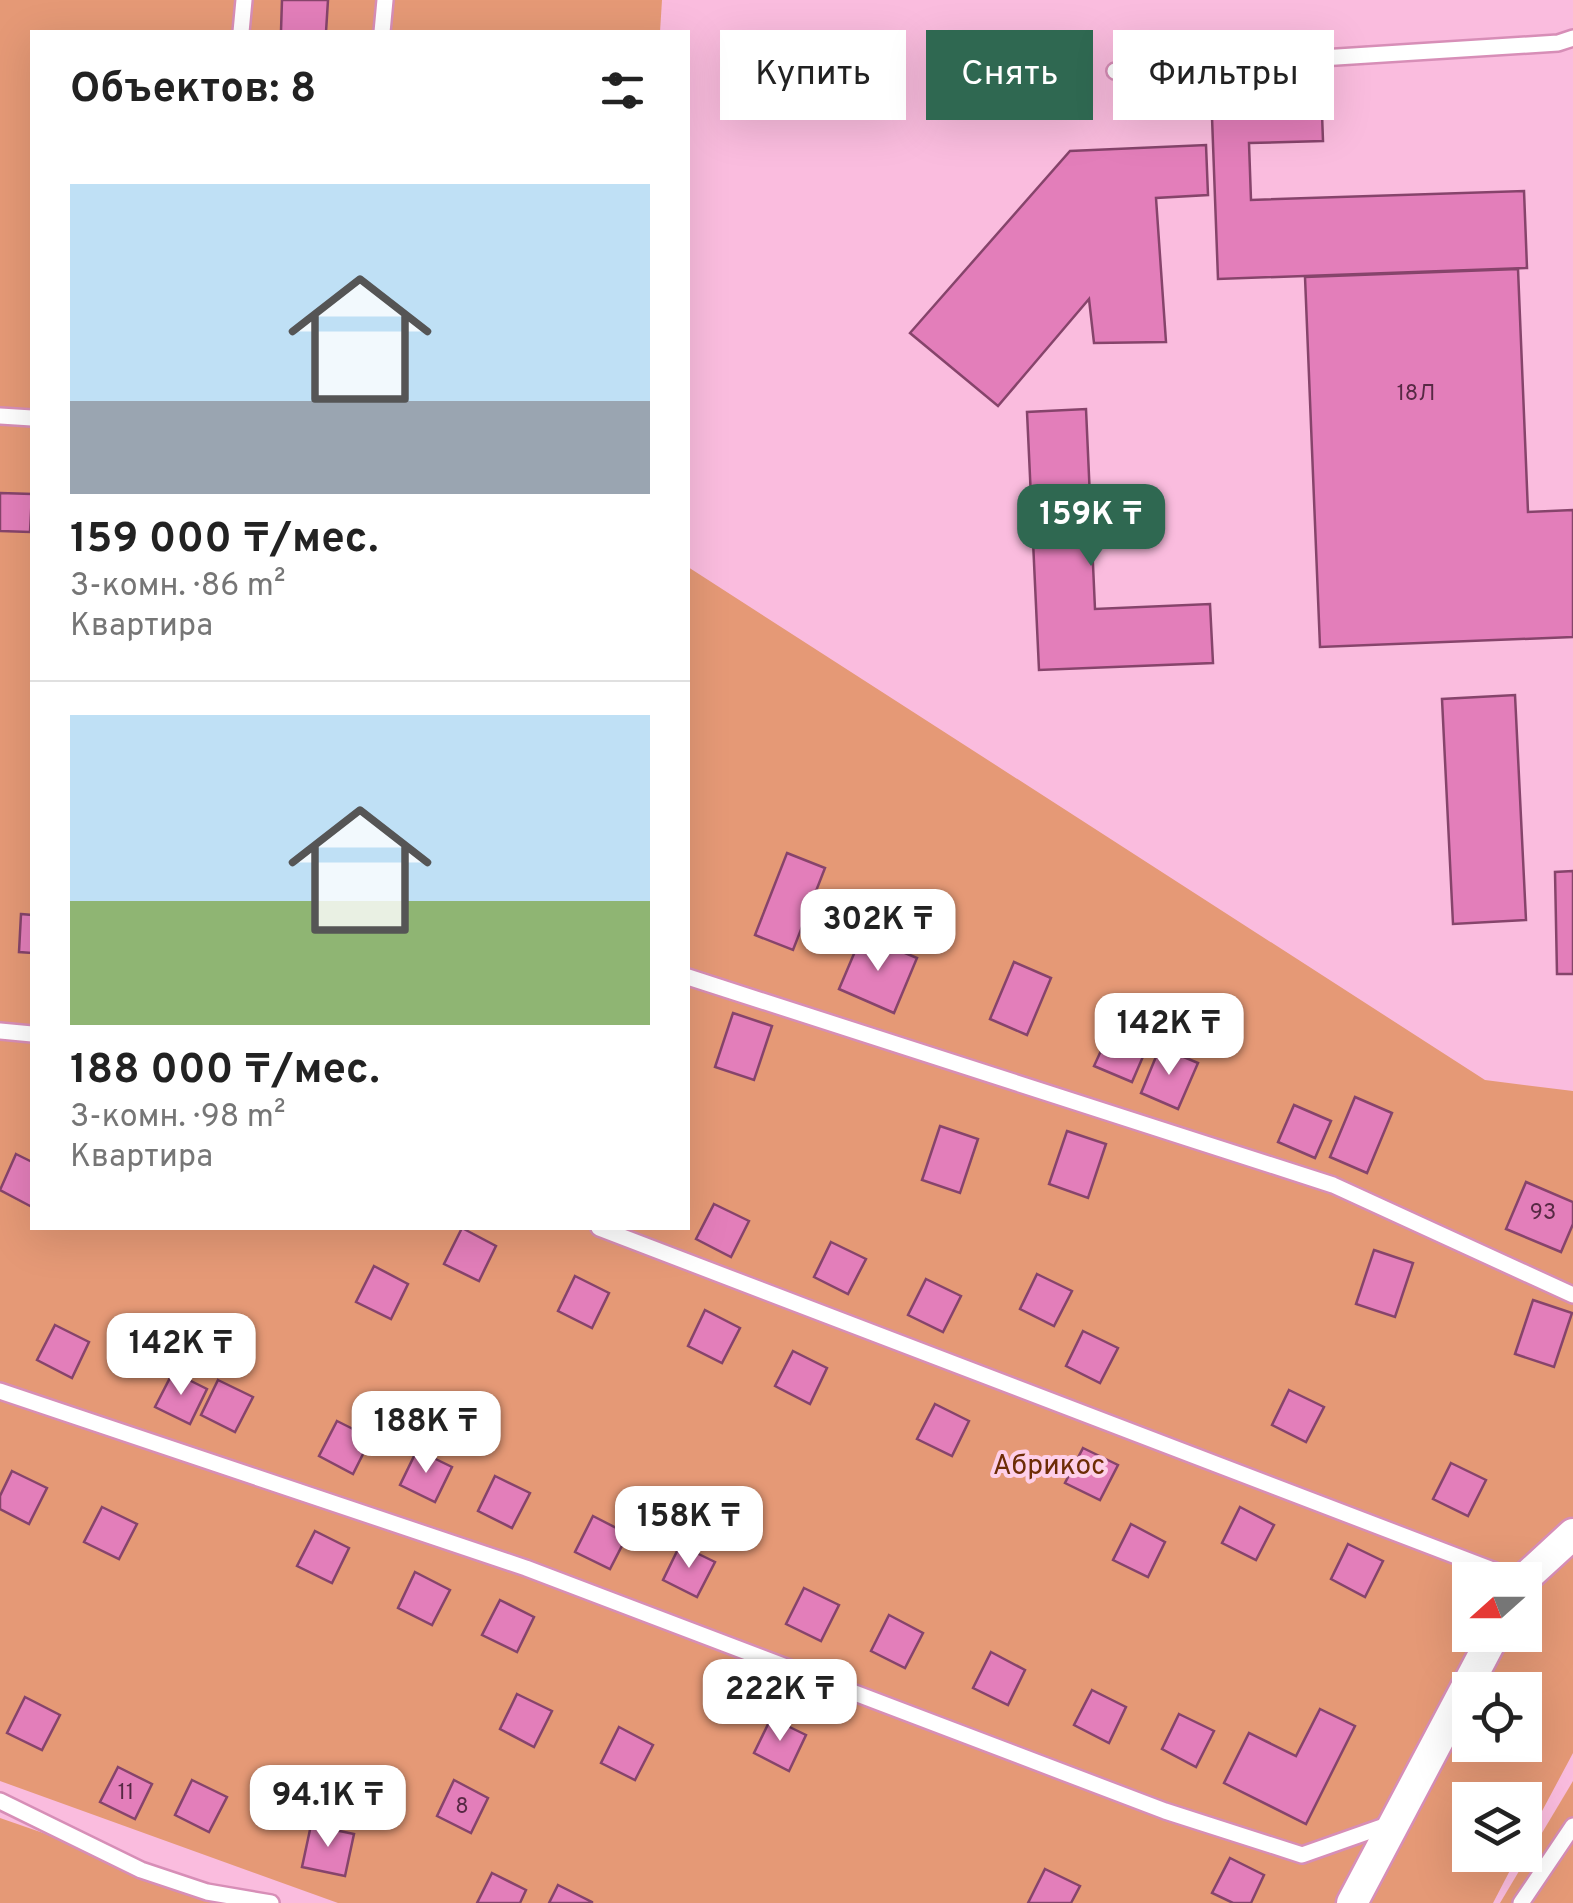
<!DOCTYPE html>
<html lang="ru">
<head>
<meta charset="utf-8">
<style>
	:root { --surface:#fff; --page:#f6f6f6; --text:#222; --muted:#767676; --line:#e0e0e0; --accent:#2f6851 }
	body { margin:0; font-family:Overpass,sans-serif; background:var(--page); color:var(--text); height:100vh; display:flex; flex-direction:column; font-size:38px; white-space:nowrap }
	* { box-sizing:border-box; margin:0 }
	p { font-size:32px; color:var(--muted) }
	.icon { flex:none; width:55px; height:55px; fill:none; stroke:currentColor; stroke-width:2; stroke-linecap:round; stroke-linejoin:round }
	.map { position:relative; flex:1; overflow:hidden }
	.drawer { position:absolute; left:30px; top:30px; width:660px; height:1200px; display:flex; flex-direction:column; background:var(--surface); border-radius:0px; box-shadow:0 10px 40px #0002 }
	.drawer>* { flex:none }
	.guide { position:absolute; left:720px; top:30px; width:702px; height:90px; display:flex; gap:20px }
	.needle { width:65px; rotate:249deg }
	.fabs { position:absolute; left:1452px; top:1562px; display:grid; gap:20px }
	.fabs a { display:grid; place-items:center; width:90px; height:90px; border-radius:0px; background:var(--surface); box-shadow:0 10px 40px #0002; font-size:50px }
	.price { position:absolute; translate:-50% -85px; padding:0 22px; border-radius:20px; background:#fff; color:#222; font-size:32px; line-height:65px; filter:drop-shadow(0 2px 5px #0008) }
	.price::after { content:''; position:absolute; left:50%; top:60px; width:30px; height:22px; margin-left:-15px; background:inherit; clip-path:polygon(0 0,100% 0,50% 100%) }
	.price.selected { background:var(--accent); color:#fff }
	ul { padding:0; list-style:none }
	li { display:grid; align-content:center; gap:20px; height:530px; padding:0 40px }
	li+li { border-top:2px solid var(--line) }
	li span { display:grid; place-items:center; height:310px; border-radius:0px; color:#555 }
	li>.icon { margin-inline-start:auto }
	span .icon { width:180px; height:180px; fill:#fffc; stroke-width:1 }
	li b { font-size:42px }
	h2 { display:flex; justify-content:space-between; align-items:center; height:120px; padding:0 40px; font-size:42px }
	.chip { padding:0 35px; border-radius:0px; background:var(--surface); box-shadow:0 10px 40px #0002; font-size:35px; line-height:90px }
	.chip.selected { background:var(--accent); color:#fff }
	.map>svg:first-child { display:block }
</style>
</head>
<body>
<div class="map">
<svg width="1573" height="1903" viewBox="0 0 1573 1903">
	<rect width="100%" height="100%" fill="#fabcde"/>
	<g fill="#e59976" fill-rule="evenodd">
		<polygon points="0,0 385,0 382,32 32,32 32,1034 0,1031"/>
		<polygon points="393,0 662,0 660,32 390,32"/>
		<path d="M688 567 1485 1080 1573 1091V1753L1525 1843V1800H1470V1855H1518L1493 1903H338L0 1781V1037L32 1040V1228H688ZM1470 1580H1525V1635H1470ZM1470 1690H1525V1745H1470Z"/>
		<polygon points="1573,1781 1573,1903 1500,1903"/>
		<polygon points="0,1818 245,1903 0,1903"/>
	</g>
	<g fill="#e37eba" stroke="#86446b" stroke-width="2.5">
		<polygon points="282,0 328,0 326,32 281,31"/>
		<polygon points="1321,87 1323,141 1249,143 1251,200 1524,191 1527,268 1218,279 1211,90"/>
		<polygon points="1206,145 1208,195 1156,198 1166,342 1094,343 1089,299 998,406 910,333 1070,151"/>
		<polygon points="1518,269 1528,512 1573,510 1573,637 1320,647 1305,277"/>
		<polygon points="1086,409 1095,609 1210,604 1213,663 1039,670 1027,412"/>
		<polygon points="0,493 32,494 30,532 0,531"/>
		<polygon points="1515,695 1526,920 1453,924 1442,699"/>
		<polygon points="787,853 825,868 793,950 755,935"/>
		<polygon points="1573,871 1573,974 1557,974 1555,872"/>
		<polygon points="21,914 32,915 32,953 19,952"/>
		<polygon points="862,935 917,958 894,1013 839,989"/>
		<polygon points="1014,962 1051,978 1027,1035 990,1019"/>
		<polygon points="733,1013 772,1026 754,1080 715,1067"/>
		<polygon points="1111,1029 1148,1045 1132,1082 1094,1066"/>
		<polygon points="1160,1047 1198,1063 1178,1109 1141,1093"/>
		<polygon points="1355,1097 1392,1113 1367,1173 1330,1157"/>
		<polygon points="1294,1105 1331,1121 1315,1158 1278,1142"/>
		<polygon points="940,1126 978,1139 960,1193 922,1180"/>
		<polygon points="1067,1131 1106,1144 1088,1198 1049,1184"/>
		<polygon points="16,1154 32,1162 32,1207 0,1190"/>
		<polygon points="1526,1182 1573,1202 1573,1224 1561,1252 1506,1229"/>
		<polygon points="714,1204 749,1221 731,1257 696,1239"/>
		<polygon points="462,1228 496,1246 479,1281 444,1264"/>
		<polygon points="831,1242 866,1259 848,1294 814,1277"/>
		<polygon points="1374,1250 1413,1263 1395,1317 1356,1304"/>
		<polygon points="374,1266 408,1284 391,1319 356,1302"/>
		<polygon points="1037,1274 1072,1291 1054,1326 1020,1309"/>
		<polygon points="575,1276 609,1293 592,1328 558,1311"/>
		<polygon points="926,1279 961,1296 943,1332 908,1315"/>
		<polygon points="1533,1300 1572,1313 1554,1367 1515,1354"/>
		<polygon points="705,1310 740,1328 722,1363 688,1346"/>
		<polygon points="55,1325 89,1342 72,1378 37,1360"/>
		<polygon points="1083,1331 1118,1348 1100,1383 1066,1366"/>
		<polygon points="793,1351 827,1368 810,1404 775,1386"/>
		<polygon points="173,1372 207,1389 190,1424 155,1407"/>
		<polygon points="218,1380 253,1397 235,1432 201,1415"/>
		<polygon points="1289,1390 1324,1407 1306,1442 1272,1425"/>
		<polygon points="935,1404 969,1421 952,1456 917,1439"/>
		<polygon points="337,1421 371,1438 353,1474 319,1456"/>
		<polygon points="1083,1448 1118,1465 1100,1500 1065,1483"/>
		<polygon points="417,1450 452,1467 435,1502 400,1485"/>
		<polygon points="1451,1463 1486,1480 1468,1516 1433,1499"/>
		<polygon points="12,1471 47,1488 29,1524 0,1509 0,1496"/>
		<polygon points="495,1476 530,1493 512,1528 478,1511"/>
		<polygon points="102,1507 137,1524 119,1559 84,1542"/>
		<polygon points="1240,1507 1274,1525 1256,1560 1222,1543"/>
		<polygon points="593,1516 628,1534 610,1569 575,1552"/>
		<polygon points="1131,1524 1165,1542 1148,1577 1113,1560"/>
		<polygon points="315,1531 349,1548 332,1583 297,1566"/>
		<polygon points="1348,1544 1383,1561 1365,1597 1331,1579"/>
		<polygon points="680,1545 715,1562 697,1597 663,1580"/>
		<polygon points="415,1572 450,1590 432,1625 398,1608"/>
		<polygon points="804,1588 839,1605 821,1641 786,1624"/>
		<polygon points="500,1600 534,1617 517,1652 482,1635"/>
		<polygon points="889,1615 923,1633 905,1668 871,1651"/>
		<polygon points="991,1652 1025,1670 1008,1705 973,1688"/>
		<polygon points="1092,1690 1126,1707 1109,1743 1074,1725"/>
		<polygon points="517,1694 552,1711 534,1747 500,1729"/>
		<polygon points="25,1697 60,1715 42,1750 7,1733"/>
		<polygon points="1320,1709 1355,1726 1306,1824 1224,1783 1249,1733 1296,1756"/>
		<polygon points="1179,1714 1214,1731 1196,1767 1162,1749"/>
		<polygon points="771,1718 806,1735 789,1771 754,1753"/>
		<polygon points="619,1727 653,1745 635,1780 601,1763"/>
		<polygon points="118,1767 152,1784 135,1819 100,1802"/>
		<polygon points="192,1780 227,1797 209,1832 175,1815"/>
		<polygon points="454,1780 488,1798 471,1833 437,1816"/>
		<polygon points="311,1825 354,1834 345,1876 302,1867"/>
		<polygon points="1230,1858 1264,1875 1251,1903 1233,1903 1212,1893"/>
		<polygon points="1045,1869 1080,1886 1071,1903 1028,1903"/>
		<polygon points="492,1873 526,1890 520,1903 477,1903"/>
		<polygon points="558,1885 592,1902 592,1903 549,1903"/>
	</g>
	<g fill="none" stroke-linecap="round" stroke-linejoin="round">
		<defs>
			<g id="lane">
				<polyline points="241,32 244,0"/>
				<polyline points="382,32 385,0"/>
				<polyline points="1115,71 1558,43 1573,38"/>
				<polyline points="0,416 32,418"/>
				<polyline points="688,977 1333,1185 1573,1295"/>
				<polyline points="0,1031 32,1034"/>
				<polyline points="599,1228 1519,1580"/>
				<polyline points="0,1391 526,1568 1165,1811 1302,1855 1390,1824"/>
				<polyline points="0,1801 141,1870 207,1892 271,1903"/>
				<polyline points="1521,1903 1573,1826"/>
			</g>
			<g id="street">
				<polyline points="1523,1580 1573,1534"/>
				<polyline points="1352,1903 1494,1635"/>
			</g>
		</defs>
		<use href="#lane" stroke="#d78eb7" stroke-width="20"/>
		<use href="#street" stroke="#d78eb7" stroke-width="35"/>
		<use href="#lane" stroke="#fff" stroke-width="15"/>
		<use href="#street" stroke="#fff" stroke-width="30"/>
	</g>
	<g text-anchor="middle" dominant-baseline="central" stroke-width="8" stroke-linejoin="round" paint-order="stroke">
		<g font-size="22" fill="#572944">
			<text x="1416" y="394">18Л</text>
			<text x="1543" y="1213">93</text>
			<text x="126" y="1793">11</text>
			<text x="462" y="1807">8</text>
		</g>
		<g font-size="28" fill="#6d2c06" stroke="#fecfe8">
			<text x="1049" y="1467">Абрикос</text>
		</g>
	</g>
</svg>
<div class="fabs">
<a><svg class="needle" viewBox="-14 -14 28 28"><path d="M0-13l5 13h-10z" fill="#e53935"/><path d="M0 13l5-13h-10z" fill="#767676"/></svg></a>
<a><svg class="icon" aria-label="locate" viewBox="0 0 24 24"><circle cx="12" cy="12" r="6"/><path d="M12 2v4M12 18v4M2 12h4M18 12h4"/></svg></a>
<a><svg class="icon" aria-label="layers" viewBox="0 0 24 24"><path d="M12 4l9 5-9 5-9-5zM3 14l9 5 9-5"/></svg></a>
</div>
<b class="price selected" style="left:1091px;top:569px">159K ₸</b>
<b class="price" style="left:878px;top:974px">302K ₸</b>
<b class="price" style="left:1169px;top:1078px">142K ₸</b>
<b class="price" style="left:181px;top:1398px">142K ₸</b>
<b class="price" style="left:426px;top:1476px">188K ₸</b>
<b class="price" style="left:689px;top:1571px">158K ₸</b>
<b class="price" style="left:780px;top:1744px">222K ₸</b>
<b class="price" style="left:328px;top:1850px">94.1K ₸</b>
<div class="guide">
<a class="chip">Купить</a>
<a class="chip selected">Снять</a>
<a class="chip">Фильтры</a>
</div>
<section class="drawer">
<h2>Объектов: 8<svg class="icon" aria-label="filters" viewBox="0 0 24 24"><path d="M4 7h16M4 17h16"/><circle cx="9" cy="7" r="2"/><circle cx="15" cy="17" r="2"/></svg></h2>
<ul>
<li><span style="background:linear-gradient(#bfe0f5 70%,#9aa5b1 0)"><svg class="icon" aria-label="home" viewBox="0 0 24 24"><path d="M3 11l9-7 9 7M6 9v11h12V9"/></svg></span><div><b>159 000 ₸/мес.</b><p>3-комн. · 86 m²</p><p>Квартира</p></div></li>
<li><span style="background:linear-gradient(#bfe0f5 60%,#8fb573 0)"><svg class="icon" aria-label="home" viewBox="0 0 24 24"><path d="M3 11l9-7 9 7M6 9v11h12V9"/></svg></span><div><b>188 000 ₸/мес.</b><p>3-комн. · 98 m²</p><p>Квартира</p></div></li>
</ul>
</section>
</div>
</body>
</html>
